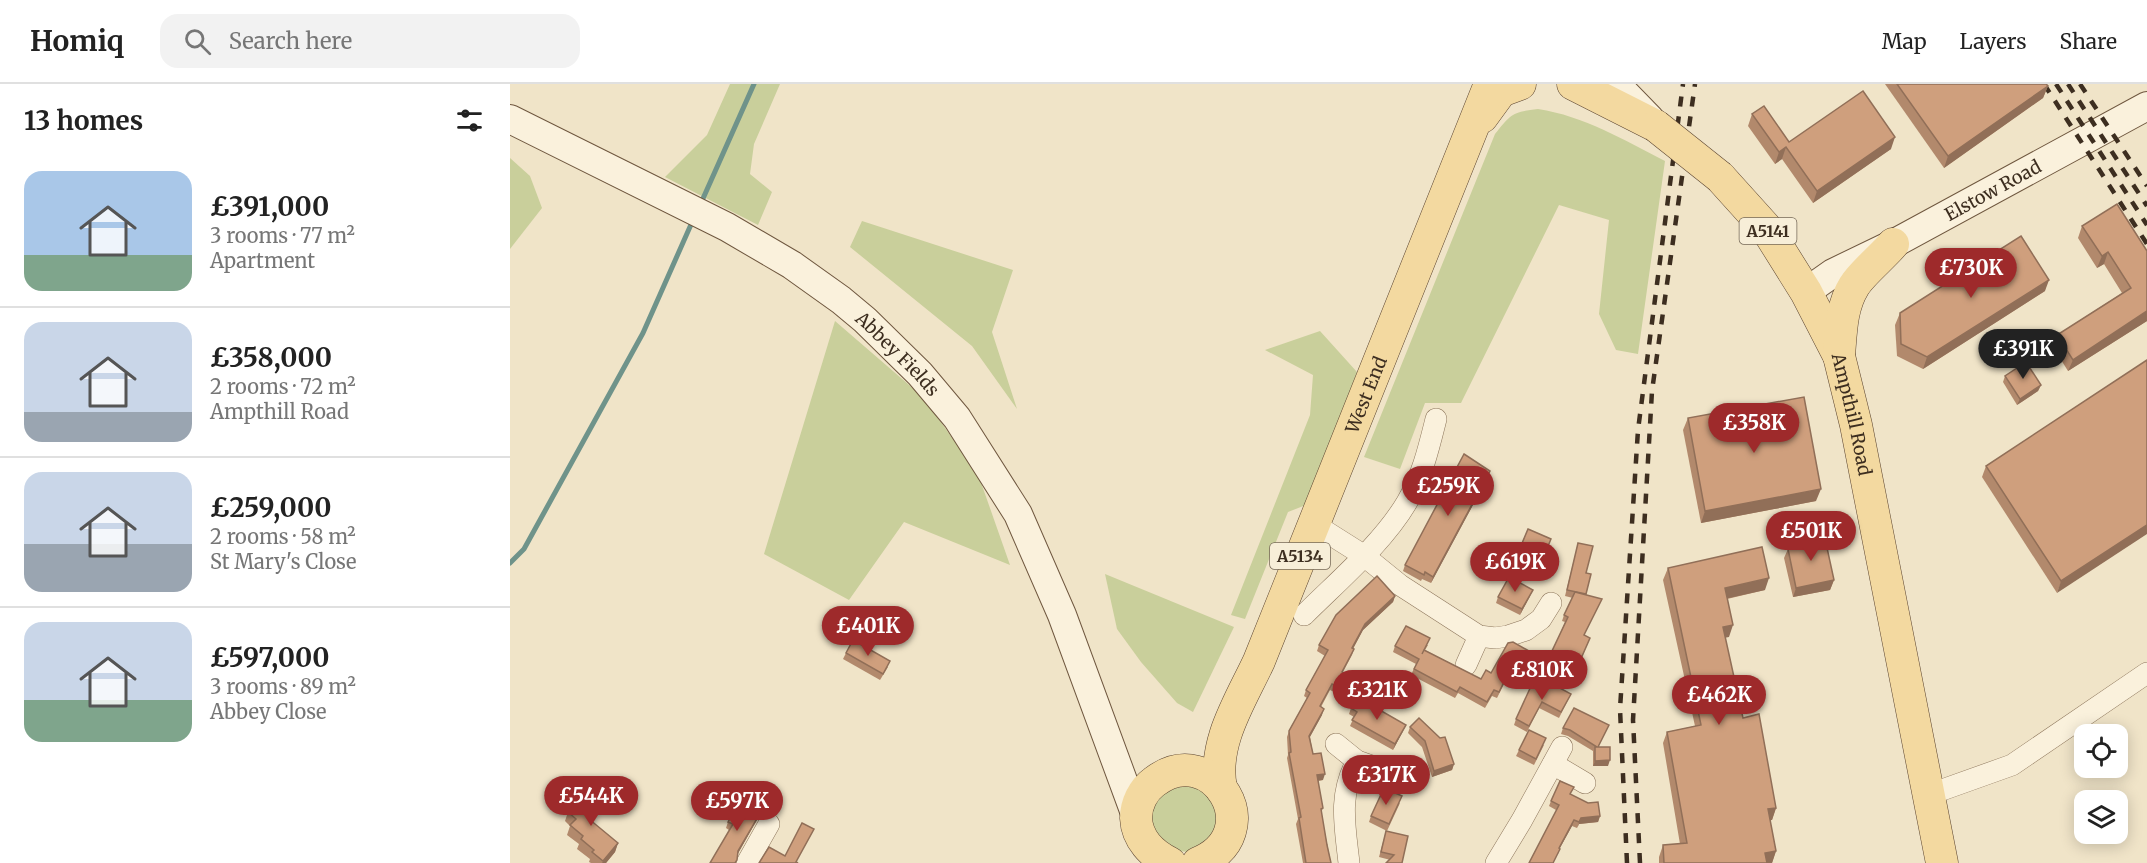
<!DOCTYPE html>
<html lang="en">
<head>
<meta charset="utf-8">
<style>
	:root { --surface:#fff; --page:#f2f2f2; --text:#222; --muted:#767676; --line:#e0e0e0; --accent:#9e2a2b }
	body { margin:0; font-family:Merriweather,serif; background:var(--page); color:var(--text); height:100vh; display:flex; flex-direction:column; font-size:22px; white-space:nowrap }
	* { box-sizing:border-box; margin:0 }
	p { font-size:20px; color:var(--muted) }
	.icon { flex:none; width:33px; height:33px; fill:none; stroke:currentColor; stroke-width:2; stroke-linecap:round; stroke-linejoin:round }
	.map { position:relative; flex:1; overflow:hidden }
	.panel { display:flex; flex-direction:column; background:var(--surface); width:510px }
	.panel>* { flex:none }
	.tools { position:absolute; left:1564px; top:640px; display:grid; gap:12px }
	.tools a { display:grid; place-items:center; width:54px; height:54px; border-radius:12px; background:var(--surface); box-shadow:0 3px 15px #0003; font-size:30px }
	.price { position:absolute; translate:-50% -51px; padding:0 14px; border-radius:21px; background:var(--accent); color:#fff; font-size:20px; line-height:39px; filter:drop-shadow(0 2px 3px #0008) }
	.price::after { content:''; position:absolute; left:50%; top:36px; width:18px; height:14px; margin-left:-9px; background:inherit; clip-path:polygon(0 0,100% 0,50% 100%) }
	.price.current { background:#222; color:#fff }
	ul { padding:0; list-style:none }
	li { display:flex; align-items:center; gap:18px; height:150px; padding:0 24px }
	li+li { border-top:2px solid var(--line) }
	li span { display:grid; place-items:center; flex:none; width:168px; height:120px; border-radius:18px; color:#555 }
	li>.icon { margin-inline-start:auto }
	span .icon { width:72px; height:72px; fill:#fffc; stroke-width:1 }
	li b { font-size:26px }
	h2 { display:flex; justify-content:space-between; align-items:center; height:72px; padding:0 24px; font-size:26px }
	header { display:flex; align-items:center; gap:36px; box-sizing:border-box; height:84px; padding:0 30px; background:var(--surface); border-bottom:2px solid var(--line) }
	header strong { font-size:28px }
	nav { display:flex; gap:33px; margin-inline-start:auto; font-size:21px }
	.search { width:420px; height:54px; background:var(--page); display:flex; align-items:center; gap:15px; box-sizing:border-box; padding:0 21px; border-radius:18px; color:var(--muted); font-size:22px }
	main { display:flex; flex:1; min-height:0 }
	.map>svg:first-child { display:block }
</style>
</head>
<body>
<header>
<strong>Homiq</strong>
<div class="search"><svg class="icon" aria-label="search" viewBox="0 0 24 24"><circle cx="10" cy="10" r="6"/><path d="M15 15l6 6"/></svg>Search here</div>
<nav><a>Map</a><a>Layers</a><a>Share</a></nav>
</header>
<main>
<section class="panel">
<h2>13 homes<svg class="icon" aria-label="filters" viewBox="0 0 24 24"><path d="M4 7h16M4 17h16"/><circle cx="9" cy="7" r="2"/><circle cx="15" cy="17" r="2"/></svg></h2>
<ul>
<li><span style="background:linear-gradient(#a9c7e8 70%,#7fa58c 0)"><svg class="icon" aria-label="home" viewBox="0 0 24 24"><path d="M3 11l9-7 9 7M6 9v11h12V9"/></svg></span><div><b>£391,000</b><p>3 rooms · 77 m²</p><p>Apartment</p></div></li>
<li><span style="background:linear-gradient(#c9d6e8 75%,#9aa5b1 0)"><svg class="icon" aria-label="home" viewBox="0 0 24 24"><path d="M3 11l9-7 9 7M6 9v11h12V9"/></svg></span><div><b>£358,000</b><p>2 rooms · 72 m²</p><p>Ampthill Road</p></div></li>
<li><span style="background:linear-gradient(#c9d6e8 60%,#9aa5b1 0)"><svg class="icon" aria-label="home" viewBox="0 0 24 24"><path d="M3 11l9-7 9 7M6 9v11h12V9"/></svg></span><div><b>£259,000</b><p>2 rooms · 58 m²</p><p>St Mary's Close</p></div></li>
<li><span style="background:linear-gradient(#c9d6e8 65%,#7fa58c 0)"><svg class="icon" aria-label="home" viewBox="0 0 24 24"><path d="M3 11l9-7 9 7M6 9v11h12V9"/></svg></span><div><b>£597,000</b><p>3 rooms · 89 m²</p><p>Abbey Close</p></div></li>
</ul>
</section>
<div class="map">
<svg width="1637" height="779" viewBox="0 0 1637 779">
	<rect width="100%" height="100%" fill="#f0e4c8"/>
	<g fill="#c9cf9b">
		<polygon points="220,0 270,0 244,60 240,90 262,108 248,141 155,93 197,51"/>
		<path d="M1028 25C1074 32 1114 56 1155 77L1128 270 1106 266 1089 230 1099 136 1049 121 951 319H915L890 385 854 373 985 50C1001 30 1002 28 1028 25Z"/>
		<polygon points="0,74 20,92 32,124 0,165"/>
		<polygon points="352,137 503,186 482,248 507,325 462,262 340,163"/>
		<polygon points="325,237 413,313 468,390 500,481 394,438 339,516 254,470"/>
		<polygon points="810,247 847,288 801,419 778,428 735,535 721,531 800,331 803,291 755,266"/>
		<polygon points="595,490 724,543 683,628 667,619 631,578 607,545"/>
		<polygon points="681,699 706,717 706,749 679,768 667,767 647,754 640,732 649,710"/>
	</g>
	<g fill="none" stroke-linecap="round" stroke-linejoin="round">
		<g stroke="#6f938a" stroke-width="5">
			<polyline points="191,119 244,0"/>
			<polyline points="0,479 14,465 133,249 183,136"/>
		</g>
		<defs>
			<g id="street">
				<polyline points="802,442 815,447 853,471 890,501 969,552 985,554 998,552 1016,546 1031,535 1041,519"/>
				<path d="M794 531C828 497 873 459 897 418 912 393 919 363 926 335"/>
				<polyline points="956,581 969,552"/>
				<polyline points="826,660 847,677 887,691"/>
				<polyline points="1043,680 1075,699"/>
				<polyline points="1418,711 1502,681 1637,589"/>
				<polyline points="237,779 259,740"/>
				<path d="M839 779C835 742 828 711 847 677"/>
				<polyline points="986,779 1012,736 1052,663"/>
			</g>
			<g id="secondary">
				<polyline points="1106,0 1140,35"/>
				<path id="s1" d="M0 35 217 143 282 181 331 216 355 236 410 290 447 334 508 430 552 531 626 732"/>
				<path id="s2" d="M1296 208 1323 189 1383 160 1637 22"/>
			</g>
			<g id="primary">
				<polyline points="1063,0 1146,42"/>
				<polyline points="972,33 991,7 1010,0"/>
				<path id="s3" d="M1210 93 1256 144 1296 208 1329 272 1346 341 1432 779"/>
				<path d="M1329 272C1331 248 1331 223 1344 202 1351 190 1373 172 1383 160"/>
				<path id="s4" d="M711 704C702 659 731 616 749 577L980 0"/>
				<path d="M660 779C642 770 627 755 626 734 626 720 633 706 644 698 702 653 761 749 688 779"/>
			</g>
		</defs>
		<use href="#street" stroke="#8d765c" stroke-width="22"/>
		<use href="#secondary" stroke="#6f573f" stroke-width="30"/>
		<use href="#primary" stroke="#5b4430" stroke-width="33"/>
		<use href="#street" stroke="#faf1dc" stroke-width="21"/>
		<use href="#secondary" stroke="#faf1dc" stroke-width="28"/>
		<use href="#primary" stroke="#f3d9a0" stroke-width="32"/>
		<g stroke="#3d2e20" stroke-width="4.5" stroke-dasharray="10 10" stroke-linecap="butt">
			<polyline points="1534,0 1637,160"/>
			<polyline points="1546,0 1637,141"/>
			<polyline points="1558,0 1637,122"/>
			<polyline points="1570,0 1637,102"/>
			<polyline points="1117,779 1110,625 1128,346 1173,0"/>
			<polyline points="1130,779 1123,636 1142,307 1185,0"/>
		</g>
		<defs>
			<polyline id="primary-bridge" points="1146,42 1210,93"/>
		</defs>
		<use href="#primary-bridge" stroke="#5b4430" stroke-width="33" stroke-linecap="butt"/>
		<use href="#primary-bridge" stroke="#f3d9a0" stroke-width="32"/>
	</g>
	<g fill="#b2896c">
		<polygon points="1375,0 1536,0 1538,2 1533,14 1434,84"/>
		<polygon points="1242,30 1279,58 1381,65 1303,119 1272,75 1265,80 1238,42"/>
		<polygon points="1607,120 1637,237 1558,287 1543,263 1547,251 1612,209 1594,180 1587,184 1568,154 1572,142"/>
		<polygon points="1535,207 1413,285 1387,272 1385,241 1390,229"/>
		<polygon points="1637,276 1547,509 1472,393 1476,382"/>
		<polygon points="1495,292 1531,301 1528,307 1507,321 1493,298"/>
		<polygon points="1178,334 1306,417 1191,439 1173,346"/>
		<polygon points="980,387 978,393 921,499 912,495 911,497 893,487 895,481"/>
		<polygon points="1018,445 1041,455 1031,480 1007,470"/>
		<polygon points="1294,455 1324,496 1320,506 1283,513 1274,474 1278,465 1291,462"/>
		<polygon points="1068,459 1076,489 1081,490 1076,511 1089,521 1074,551 1080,554 1067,585 1040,573 1055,538 1052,537 1054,531 1063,514 1055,512"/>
		<polygon points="1158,484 1255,506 1217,515 1219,553 1215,553 1233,634 1266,724 1262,736 1260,736 1266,767 1262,779 1149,779 1149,773 1153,761 1170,760 1153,659 1157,648 1185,642 1153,496"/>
		<polygon points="885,512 883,518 853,546 843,565 844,565 842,571 833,588 853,598 844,618 820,606 811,623 812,631 800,653 803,670 813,696 808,697 813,724 811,729 821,779 793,779 786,740 788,735 777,674 778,671 777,653 779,647 797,614 794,612 796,606 815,572 807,567 809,561"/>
		<polygon points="1020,512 1010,531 986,519 988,513"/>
		<polygon points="918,561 915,566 971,595 981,589 1017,573 1000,603 994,600 987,614 982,612 975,624 948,609 945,614 901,591 906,580 883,568 885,562"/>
		<polygon points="336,569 378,583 370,596 333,575"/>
		<polygon points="1030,604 1061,610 1049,634 1029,624 1017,648 1004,641 1006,635"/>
		<polygon points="841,624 893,647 883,666 840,642 844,633 839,630"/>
		<polygon points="1099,641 1088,663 1098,682 1083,682 1083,667 1058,652 1051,650 1053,644"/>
		<polygon points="900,643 944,680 942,686 922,693 912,663 898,649"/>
		<polygon points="1034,661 1024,681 1006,672 1009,666"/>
		<polygon points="1061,710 1090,732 1088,738 1069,740 1067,744 1062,742 1050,764 1048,770 1046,726 1039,722 1041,717"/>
		<polygon points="890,719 877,747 859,738 861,732"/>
		<polygon points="91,720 88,729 81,737 108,759 105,768 96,779 81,779 79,778 80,775 67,765 69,760 57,751 60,742 55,737 58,728"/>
		<polygon points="249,732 228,769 219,746 216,744 218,738"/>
		<polygon points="876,747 892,779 869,773"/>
	</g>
	<g fill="#916f58">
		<polygon points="1538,2 1533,14 1434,84 1438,72"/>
		<polygon points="1385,53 1381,65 1303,119 1307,107"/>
		<polygon points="1276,63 1272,75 1265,80 1269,68"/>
		<polygon points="1598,168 1594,180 1587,184 1592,172"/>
		<polygon points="1539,196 1535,207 1413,285 1417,273"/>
		<polygon points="1637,227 1637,237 1558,287 1563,276"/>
		<polygon points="1531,301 1528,307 1507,321 1510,315"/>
		<polygon points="980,387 978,393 921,499 923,493"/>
		<polygon points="1311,405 1306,417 1191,439 1195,427"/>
		<polygon points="1637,441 1637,450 1547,509 1551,497"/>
		<polygon points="1259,494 1255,506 1210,516 1215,504"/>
		<polygon points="1324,496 1320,506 1283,513 1286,504"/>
		<polygon points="1023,506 1020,512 1010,531 1012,525"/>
		<polygon points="885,512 883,518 853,546 840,570 842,564 855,540"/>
		<polygon points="1223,541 1219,553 1209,555 1213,543"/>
		<polygon points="1019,567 1017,573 1000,603 1002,597"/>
		<polygon points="814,625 812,631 797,658 799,652"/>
		<polygon points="896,641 893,647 883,666 885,660"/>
		<polygon points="1100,676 1098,682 1083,682 1085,677"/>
		<polygon points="944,680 942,686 922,693 924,687"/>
		<polygon points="815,690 813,696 804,697 807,691"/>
		<polygon points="91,720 88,729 76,744 79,735"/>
		<polygon points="1266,724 1262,736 1254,737 1258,725"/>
		<polygon points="252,726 249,732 226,773 228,767"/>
		<polygon points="1090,732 1088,738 1069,740 1067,744 1071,734"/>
		<polygon points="1064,736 1062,742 1047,769 1049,764"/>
		<polygon points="108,759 105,768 96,779 92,779"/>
		<polygon points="1266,767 1262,779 1251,779 1255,769"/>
	</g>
	<g fill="#cf9f7d" stroke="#916f58" stroke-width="1.5">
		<polygon points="1387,0 1536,0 1538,2 1438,72"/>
		<polygon points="1353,7 1385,53 1307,107 1276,63 1269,68 1242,30 1254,22 1279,58"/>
		<polygon points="1607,120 1637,167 1637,227 1563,276 1547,251 1621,204 1598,168 1592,172 1572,142"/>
		<polygon points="1511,152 1539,196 1417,273 1391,260 1390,229"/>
		<polygon points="1637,276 1637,441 1551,497 1476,382"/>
		<polygon points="1516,278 1531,301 1510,315 1495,292"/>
		<polygon points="1294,313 1311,405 1195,427 1178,334"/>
		<polygon points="954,370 980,387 923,493 915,488 914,491 895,481"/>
		<polygon points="1018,445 1041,455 1033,474 1010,464"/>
		<polygon points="1314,450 1324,496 1286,504 1278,465 1295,461 1294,455"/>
		<polygon points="1068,459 1083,462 1076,489 1081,490 1076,510 1057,506"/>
		<polygon points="1252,463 1259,494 1215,504 1223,541 1213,543 1233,634 1249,630 1266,724 1258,725 1266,767 1255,769 1257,779 1154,779 1153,761 1177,759 1157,648 1191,641 1158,484"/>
		<polygon points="867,492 885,512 855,540 842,564 844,565 832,588 853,598 846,612 822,600 810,622 814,625 799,652 803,670 811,669 815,690 807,691 813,724 811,725 817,761 821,779 796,779 789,734 791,733 779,669 781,668 779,647 800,609 796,606 818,566 809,561 826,531"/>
		<polygon points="999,493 1023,506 1012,525 988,513"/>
		<polygon points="1065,508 1092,515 1074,551 1080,554 1069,579 1042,567 1058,533 1054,531"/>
		<polygon points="896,542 920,554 912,570 914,566 971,595 976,586 981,589 998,559 1003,558 1019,567 1002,597 996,594 989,608 984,606 977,618 950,603 947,608 904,585 909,575 885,562"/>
		<polygon points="343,556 380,577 373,590 336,569"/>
		<polygon points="1035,596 1061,610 1051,628 1032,618 1019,642 1006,635 1022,600 1030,604"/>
		<polygon points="847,613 896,641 885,660 842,636 847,628 841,624"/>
		<polygon points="1064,624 1099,641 1088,663 1100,663 1100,676 1085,677 1085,663 1087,663 1060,646 1053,644"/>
		<polygon points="909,634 930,654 935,653 944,680 924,687 915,657 900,643"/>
		<polygon points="1019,646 1036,654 1026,675 1009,666"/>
		<polygon points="1050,697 1064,703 1060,710 1078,719 1088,718 1090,732 1071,734 1069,738 1064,736 1049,764 1050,765 1043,779 1019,779 1049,721 1041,717"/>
		<polygon points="874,704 892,712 879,740 861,732"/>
		<polygon points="75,707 91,720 79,735 108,759 93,777 82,768 84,766 71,755 73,752 60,741 66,735 58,728"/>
		<polygon points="231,714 252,726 228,767 227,776 225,779 200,779 223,740 218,738"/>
		<polygon points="292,739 304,745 286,778 288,779 249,779 259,763 275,772"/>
		<polygon points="876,747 898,752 892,779 876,779 884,771 871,768"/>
	</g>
	<g text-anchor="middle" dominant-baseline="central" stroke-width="6" stroke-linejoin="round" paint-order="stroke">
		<g fill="#f7eed8" stroke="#756857" stroke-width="1.5">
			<rect x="1229.5" y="134" width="57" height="26" rx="4.5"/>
			<rect x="760" y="459" width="60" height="26" rx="4.5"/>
		</g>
		<g font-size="16" font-weight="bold" fill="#3d2e20">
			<text x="1258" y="147">A5141</text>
			<text x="790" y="472">A5134</text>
		</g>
		<g font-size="18" fill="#3d2e20" stroke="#f7eed8">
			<text stroke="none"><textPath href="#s2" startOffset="213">Elstow Road</textPath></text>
			<text stroke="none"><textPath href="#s1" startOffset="456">Abbey Fields</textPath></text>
			<text stroke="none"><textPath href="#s4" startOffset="422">West End</textPath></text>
			<text stroke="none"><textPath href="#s3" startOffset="276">Ampthill Road</textPath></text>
		</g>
	</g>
</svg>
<div class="tools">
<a><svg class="icon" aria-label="locate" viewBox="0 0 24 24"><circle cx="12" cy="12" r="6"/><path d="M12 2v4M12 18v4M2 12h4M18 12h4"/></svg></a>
<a><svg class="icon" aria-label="layers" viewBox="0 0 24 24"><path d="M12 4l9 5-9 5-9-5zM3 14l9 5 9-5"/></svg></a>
</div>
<b class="price" style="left:1461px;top:215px">£730K</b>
<b class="price current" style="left:1513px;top:296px">£391K</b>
<b class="price" style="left:1244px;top:370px">£358K</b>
<b class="price" style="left:938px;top:433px">£259K</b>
<b class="price" style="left:1301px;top:478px">£501K</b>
<b class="price" style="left:1005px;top:509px">£619K</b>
<b class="price" style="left:358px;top:573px">£401K</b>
<b class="price" style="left:1032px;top:617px">£810K</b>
<b class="price" style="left:867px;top:637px">£321K</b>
<b class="price" style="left:1209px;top:642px">£462K</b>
<b class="price" style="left:876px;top:722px">£317K</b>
<b class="price" style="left:81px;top:743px">£544K</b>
<b class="price" style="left:227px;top:748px">£597K</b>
</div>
</main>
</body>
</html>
